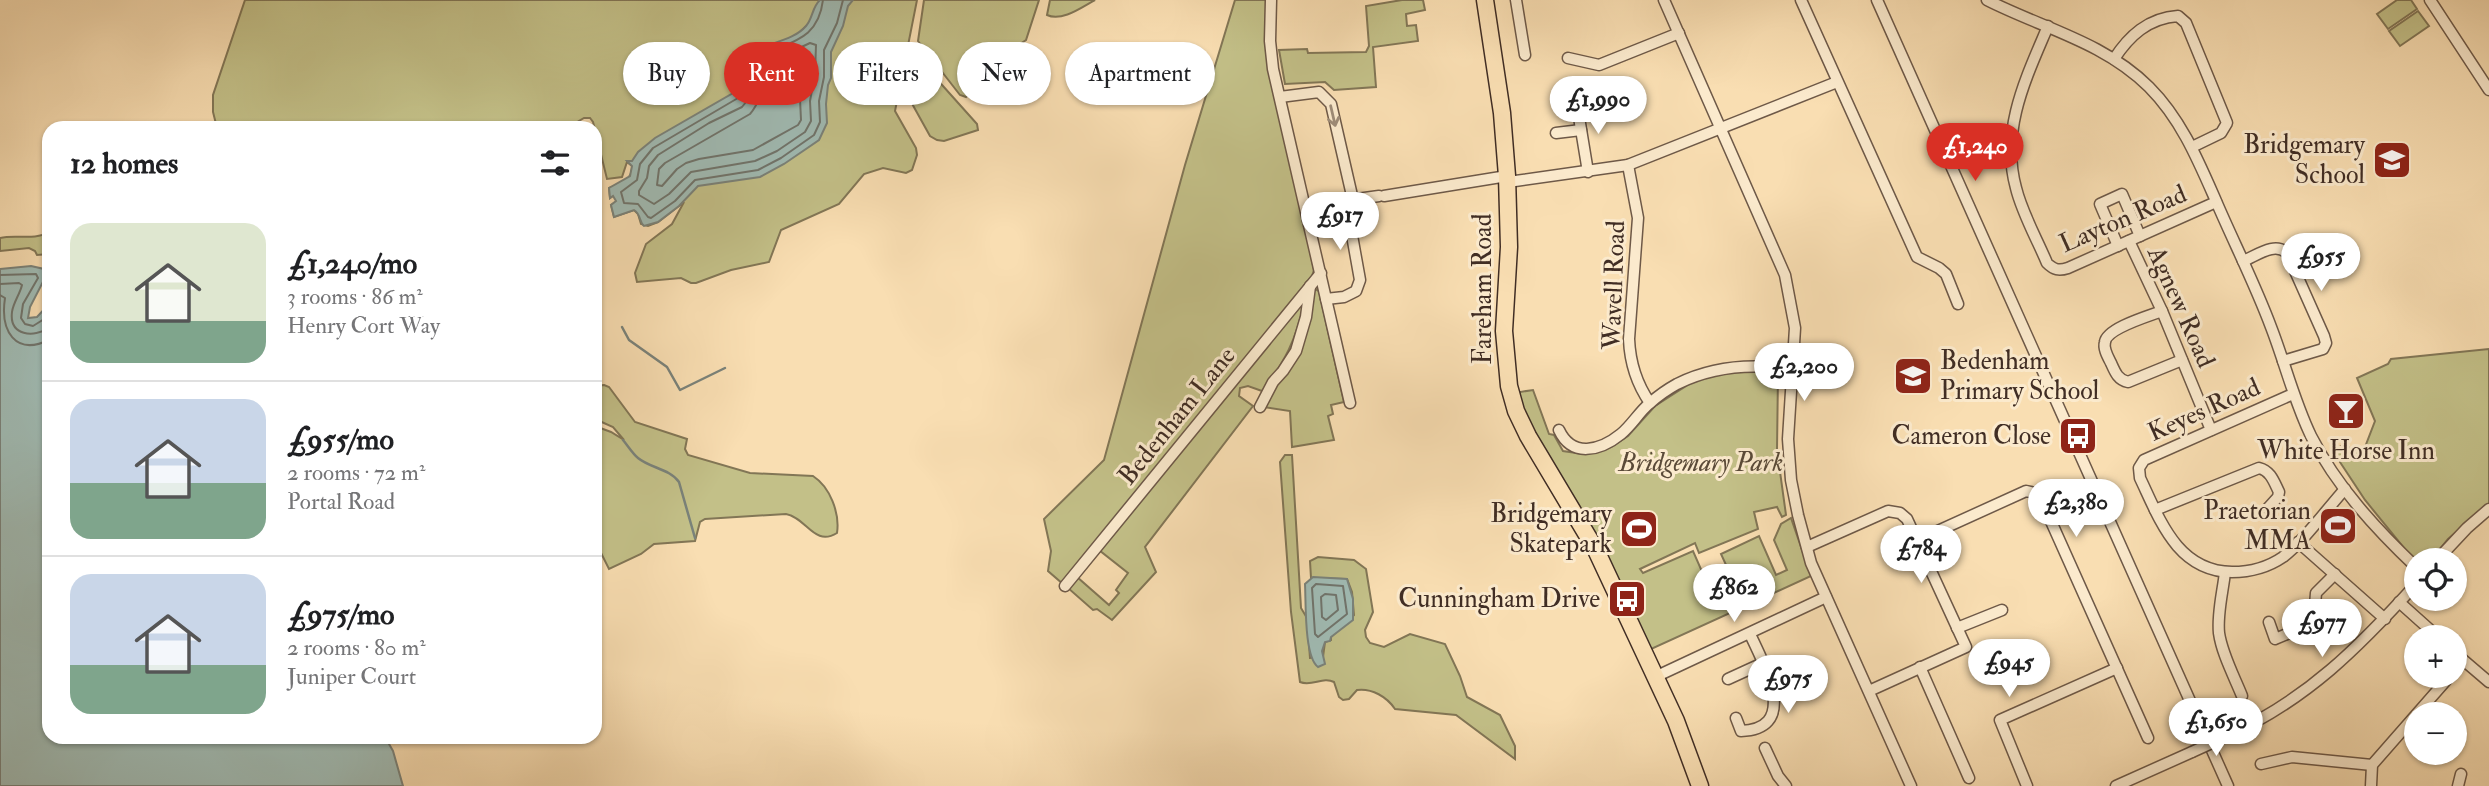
<!DOCTYPE html>
<html lang="en">
<head>
<meta charset="utf-8">
<style>
	:root { --surface:#fff; --page:#f2f2f2; --text:#202124; --muted:#757577; --line:#e0e0e0; --accent:#d93025 }
	body { margin:0; font-family:"IM FELL Double Pica",serif; background:var(--page); color:var(--text); height:100vh; display:flex; flex-direction:column; font-size:26px; white-space:nowrap }
	* { box-sizing:border-box; margin:0 }
	p { font-size:23px; color:var(--muted) }
	.icon { flex:none; width:38px; height:38px; fill:none; stroke:currentColor; stroke-width:2; stroke-linecap:round; stroke-linejoin:round }
	.map { position:relative; flex:1; overflow:hidden }
	.panel { position:absolute; left:42px; top:121px; width:560px; height:623px; display:flex; flex-direction:column; background:var(--surface); border-radius:21px; box-shadow:0 2px 5px #0004 }
	.panel>* { flex:none }
	.top-card { position:absolute; left:623px; top:42px; width:665px; height:63px; display:flex; gap:14px }
	.tools { position:absolute; left:2404px; top:548px; display:grid; gap:14px }
	.tools a { display:grid; place-items:center; width:63px; height:63px; border-radius:50%; background:var(--surface); box-shadow:0 2px 5px #0004; font-size:35px }
	.price { position:absolute; translate:-50% -60px; padding:0 16px; border-radius:24px; background:#fff; color:#222; font-size:23px; line-height:46px; filter:drop-shadow(0 2px 4px #0008) }
	.price::after { content:''; position:absolute; left:50%; top:42px; width:21px; height:16px; margin-left:-10px; background:inherit; clip-path:polygon(0 0,100% 0,50% 100%) }
	.price.on { background:var(--accent); color:#fff }
	ul { padding:0; list-style:none }
	li { display:flex; align-items:center; gap:21px; height:175px; padding:0 28px }
	li+li { border-top:2px solid var(--line) }
	li span { display:grid; place-items:center; flex:none; width:196px; height:140px; border-radius:21px; color:#555 }
	li>.icon { margin-inline-start:auto }
	span .icon { width:84px; height:84px; fill:#fffc; stroke-width:1 }
	li b { font-size:30px }
	h2 { display:flex; justify-content:space-between; align-items:center; height:84px; padding:0 28px; font-size:30px }
	.chip { padding:0 24px; border-radius:32px; background:var(--surface); box-shadow:0 2px 5px #0004; font-size:24px; line-height:63px }
	.chip.on { background:var(--accent); color:#fff }
	.map>svg:first-child { display:block }
</style>
</head>
<body>
<div class="map">
<svg width="2489" height="786" viewBox="0 0 2489 786">
	<rect width="100%" height="100%" fill="#f9deb2"/>
	<filter id="stains"><feTurbulence type="fractalNoise" baseFrequency=".00286" numOctaves="4"/><feColorMatrix values="0 0 0 0 .2 0 0 0 0 .09 0 0 0 0 .02 0 0 0 .5 -.17"/></filter>
	<radialGradient id="worn" r=".72"><stop offset=".6" stop-color="#630" stop-opacity="0"/><stop offset="1" stop-color="#630" stop-opacity=".3"/></radialGradient>
	<g fill="#c3c088" stroke="#827656" stroke-width="2">
		<path d="M245 0H829L817 37 610 198 609 188C620 184 633 180 632 166L627 162 622 177 607 179 593 122 590 118H584L567 128H217L213 112V95Z"/>
		<polygon points="834,0 917,0 895,111 916,148 917,155 912,170 906,173 883,168 864,174 839,204 781,230 769,262 731,270 696,283 691,283 681,278 637,282 635,273 646,244 672,224 684,202 658,222 648,226 641,224 638,214 634,210 614,217 611,205 623,198"/>
		<polygon points="924,0 1039,0 1026,40 990,64 984,78 966,97 960,95 918,41"/>
		<path d="M1050 0H1095C1082 7 1062 22 1047 15Z"/>
		<polygon points="1235,0 1266,0 1266,38 1314,270 1312,276 1063,584 1048,571 1051,551 1044,519 1104,460 1185,165"/>
		<polygon points="1402,0 1423,0 1425,10 1406,14 1407,26 1416,25 1418,41 1373,47 1376,87 1334,90 1325,82 1285,84 1279,50 1307,49 1308,53 1366,52 1369,46 1366,6"/>
		<polygon points="2397,0 2411,0 2417,9 2388,29 2377,14"/>
		<polygon points="2418,11 2429,26 2400,46 2389,31"/>
		<polygon points="917,57 977,124 978,130 944,141 937,140 930,136 910,100 914,64"/>
		<path d="M49 232V254L37 255 35 251 29 248 0 251V238C16 234 34 241 49 232Z"/>
		<polygon points="1315,289 1319,291 1344,402 1331,405 1333,414 1328,416 1334,440 1292,447 1290,411 1263,407 1269,393 1284,377"/>
		<path d="M1301 302 1304 303C1296 340 1285 362 1262 391L1248 386 1240 388 1239 396 1253 406 1145 547 1156 572 1112 620 1097 609 1093 610 1068 588 1077 577 1109 605 1119 593 1116 590 1128 573 1099 550Z"/>
		<polygon points="2489,349 2489,504 2448,539 2431,560 2417,560 2417,564 2365,500 2332,450 2344,445 2356,451 2365,447 2375,421 2357,378 2388,364 2391,359"/>
		<polygon points="1755,369 1778,374 1777,450 1786,515 1782,517 1777,507 1754,512 1758,529 1699,553 1695,543 1640,569 1643,573 1693,551 1714,599 1737,589 1721,554 1759,536 1776,575 1787,570 1774,540 1781,524 1791,518 1811,576 1649,650 1520,406 1520,392 1533,390 1549,434 1554,435 1563,451 1583,454 1611,447 1628,436 1655,406 1694,381 1720,373"/>
		<path d="M604 385 609 387 635 422 687 439 685 449 688 455 750 473 813 476C830 487 840 513 837 533 814 547 807 518 786 514L705 519 700 522 695 541 654 544 641 554 609 569 595 541V426L611 432 624 440 613 427 595 419V386Z"/>
		<path d="M1285 455H1292L1301 608 1307 618 1310 658 1323 657 1325 642 1331 640V637L1354 615 1352 592 1347 579 1311 578 1310 561 1318 557 1354 560 1366 569 1373 612 1365 630 1366 637 1370 643 1384 647 1410 634 1445 644 1460 676 1467 697 1500 715 1515 746V759L1456 715 1395 709C1387 697 1372 688 1357 690L1349 699 1343 700 1339 697 1334 682C1323 676 1312 687 1300 682L1291 612 1280 462Z"/>
	</g>
	<g fill="#a0bbb4" stroke="#7a827a" stroke-width="2">
		<path d="M820 0H853L848 6 843 26 831 52V78L828 85 826 104 827 123 819 140 784 164 760 177 698 186 679 206 658 222 644 226C639 222 641 214 634 210L614 217 611 205 616 201 613 196 610 198 609 188 630 176 632 166 627 161H632L638 152 655 138 733 93 740 76 751 59V47L759 49C774 42 795 39 806 26 813 18 812 7 820 0Z"/>
		<polygon points="31,266 44,269 47,274 30,307 28,318 37,317 49,304 49,737 385,737 393,751 403,786 0,786 0,269"/>
		<path d="M1313 577 1347 579 1353 599V620L1331 637 1330 641 1325 642 1322 651 1325 664 1318 667C1304 657 1306 602 1305 584Z"/>
	</g>
	<g fill="none" stroke-linecap="round" stroke-linejoin="round">
		<g stroke="#70746c" stroke-width="2">
			<path d="M823 0C818 41 790 41 759 57L738 98 653 148 640 164 637 180 621 192 624 203 638 204 648 217 651 218 675 201 695 180 758 170 781 158 814 135 820 122 819 101 824 77V50L837 23 843 0"/>
			<polygon points="810,43 816,45 815,74 810,101 811,121 805,132 777,151 755,161 691,172 669,194 654,204 639,195 639,191 647,178 649,166 658,155 709,123 742,107 750,97 754,84 767,63"/>
			<path d="M799 62 803 63 805 73 800 99 801 120 798 125 753 150 699 159 686 163 677 169 662 186 657 185 659 169 665 163 750 114C762 101 763 80 777 70 783 66 792 64 799 62Z"/>
			<polyline points="0,275 36,274 38,278 23,304 21,318 25,324 33,326 49,316"/>
			<path d="M0 284 19 283 22 285C20 294 13 303 12 312 9 336 34 338 49 328"/>
			<path d="M0 295 5 298C0 331 15 356 49 340"/>
			<polygon points="1316,584 1343,586 1347,614 1318,637 1315,634 1312,588"/>
			<polygon points="1325,594 1336,595 1338,610 1326,620 1322,617 1321,597"/>
		</g>
		<g stroke="#7a827a" stroke-width="2.5">
			<polyline points="622,327 629,340 667,367 680,390 725,368"/>
			<path d="M623 440C628 446 633 454 638 458 650 468 670 469 679 482L695 538"/>
		</g>
		<defs>
			<g id="street">
				<polyline points="1271,0 1270,41 1273,69 1350,403"/>
				<polyline points="1516,0 1525,55"/>
				<polyline points="1664,0 1785,275 1795,328 1788,439 1791,480 1798,515 1811,563 1911,786"/>
				<polyline points="1801,0 1917,257 1939,268 1946,274 1958,304"/>
				<polyline points="1877,0 2228,786"/>
				<path d="M1987 0C2042 28 2104 42 2149 87 2181 119 2198 160 2216 201 2234 243 2255 284 2271 327 2285 363 2294 401 2311 436 2337 487 2376 529 2417 568"/>
				<polyline points="2430,0 2489,90"/>
				<path d="M2048 26C2026 78 2000 130 2016 188 2022 213 2037 239 2047 263 2054 270 2059 271 2068 268L2216 202"/>
				<polyline points="1568,58 1599,65 1679,33"/>
				<path d="M2114 59C2129 36 2148 18 2178 16L2186 23 2227 123 2221 133 2192 147"/>
				<polyline points="1280,97 1319,92 1331,104 1353,200"/>
				<polyline points="1577,105 1588,172"/>
				<polyline points="1556,133 1581,130"/>
				<path d="M1628 165 1638 218 1629 339C1630 363 1636 383 1650 403"/>
				<polyline points="1508,182 1628,165 1837,82"/>
				<polyline points="1384,196 1507,176"/>
				<polyline points="1306,206 1379,196"/>
				<polyline points="2129,241 2162,311 2211,430"/>
				<polyline points="2118,246 2100,204 2122,194 2140,236"/>
				<path d="M2243 261C2256 256 2275 241 2287 253L2324 336 2326 343 2323 349 2283 361"/>
				<polyline points="1326,299 1344,297 1356,291 1360,280 1346,202"/>
				<path d="M2162 311C2149 316 2107 328 2105 342 2103 349 2108 357 2111 363 2115 372 2118 380 2128 382L2182 360"/>
				<path d="M2293 394 2144 460 2139 468 2140 478C2160 520 2177 571 2232 572 2251 572 2267 568 2283 557 2305 540 2326 510 2345 489"/>
				<polyline points="1260,407 1273,382 1283,371 1296,351 1306,317 1310,286"/>
				<path d="M1559 430C1572 458 1600 451 1621 434 1632 425 1639 412 1650 403 1658 396 1668 389 1677 384 1714 366 1752 363 1792 370"/>
				<path d="M2155 510 2259 468C2271 471 2274 482 2279 492L2278 497 2268 508"/>
				<polyline points="1918,540 2026,491 2035,493 2041,499 2148,738"/>
				<polyline points="2298,542 2385,619"/>
				<polyline points="1807,547 1888,511 1900,513 1907,519 1966,647 1869,691"/>
				<polyline points="2437,560 2467,528 2489,509"/>
				<path d="M2225 572C2223 591 2217 613 2219 633 2222 654 2234 676 2242 696"/>
				<polyline points="1065,586 1321,273"/>
				<polyline points="2399,602 2438,637"/>
				<polyline points="2269,622 2275,639 2306,626 2314,618 2316,593 2335,574"/>
				<polyline points="1957,628 2002,610"/>
				<polyline points="2455,653 2489,682"/>
				<polyline points="1920,667 1969,778"/>
				<polyline points="1655,677 1826,597"/>
				<polyline points="1728,679 1763,663"/>
				<path d="M1736 718 1741 731C1801 729 1763 663 1750 634"/>
				<path d="M2227 736C2307 700 2359 647 2417 583"/>
				<polyline points="1765,748 1778,776 1786,786"/>
				<polyline points="2261,764 2292,757 2372,765"/>
				<polyline points="2027,786 2000,720 2117,668"/>
				<polyline points="2116,786 2192,752"/>
				<polyline points="2371,786 2372,765 2450,676"/>
				<polyline points="2458,786 2461,774"/>
			</g>
			<polyline id="primary" points="1485,0 1502,113 1507,176 1509,247 1504,331 1509,386 1516,411 1528,436 1596,550 1676,721 1700,786"/>
		</defs>
		<use href="#street" stroke="#6e5948" stroke-width="13"/>
		<use href="#primary" stroke="#402d24" stroke-width="19"/>
		<use href="#street" stroke="#fbeacd" stroke-width="10"/>
		<use href="#primary" stroke="#f9deb2" stroke-width="16"/>
		<defs>
			<polyline id="street-bridge" points="2192,752 2227,736"/>
		</defs>
		<use href="#street-bridge" stroke="#6e5948" stroke-width="13" stroke-linecap="butt"/>
		<use href="#street-bridge" stroke="#fbeacd" stroke-width="10"/>
	</g>
	<defs><path id="oneway-shaft" d="M-6 0H5M1.5-3L5.5 0L1.5 3" fill="none" stroke-width="1.6" stroke-linecap="round" stroke-linejoin="round" transform="scale(1.75)"/></defs>
	<use stroke="#9e8c78" href="#oneway-shaft" transform="translate(1333 116) rotate(77)"/>
	<defs>
		<symbol id="school-square" viewBox="-11 -11 22 22"><rect x="-9" y="-9" width="18" height="18" rx="4" fill="#8f2418" stroke="#fbeacd"/><path d="M0-5L7-2L0 1L-7-2ZM-4 1L0 2.5L4 1V4Q0 6-4 4Z" fill="#fff"/></symbol>
		<symbol id="bar-square" viewBox="-11 -11 22 22"><rect x="-9" y="-9" width="18" height="18" rx="4" fill="#8f2418" stroke="#fbeacd"/><path d="M-6-5H6L.8 .8V4.5H3.5V6h-7V4.5H-.8V.8Z" fill="#fff"/></symbol>
		<symbol id="bus-square" viewBox="-11 -11 22 22"><rect x="-9" y="-9" width="18" height="18" rx="4" fill="#8f2418" stroke="#fbeacd"/><path d="M-5-6H5V4H4V6H2V4H-2V6H-4V4H-5ZM-3.5-4V0h7V-4ZM-3.5 1.2v1.5H-2V1.2ZM2 1.2v1.5H3.5V1.2Z" fill="#fff"/></symbol>
		<symbol id="stadium-square" viewBox="-11 -11 22 22"><rect x="-9" y="-9" width="18" height="18" rx="4" fill="#8f2418" stroke="#fbeacd"/><path d="M0-5a6.5 5 0 1 0 0 10a6.5 5 0 1 0 0-10ZM-3.5-1.8h7v3.6h-7Z" fill="#fff"/></symbol>
	</defs>
	<g fill-rule="evenodd">
		<use href="#school-square" x="2370" y="138" width="44" height="44"/>
		<use href="#school-square" x="1891" y="354" width="44" height="44"/>
		<use href="#bar-square" x="2324" y="389" width="44" height="44"/>
		<use href="#bus-square" x="2056" y="414" width="44" height="44"/>
		<use href="#stadium-square" x="2316" y="504" width="44" height="44"/>
		<use href="#stadium-square" x="1617" y="507" width="44" height="44"/>
		<use href="#bus-square" x="1605" y="577" width="44" height="44"/>
	</g>
	<g text-anchor="middle" dominant-baseline="central" stroke-width="6" stroke-linejoin="round" paint-order="stroke">
		<g font-size="26" fill="#402d24" stroke="#fbeacd" text-anchor="end">
			<text x="2365" y="145">Bridgemary<tspan x="2365" dy="30">School</tspan></text>
			<text x="1940" y="361" text-anchor="start">Bedenham<tspan x="1940" dy="30">Primary School</tspan></text>
			<text x="2051" y="436">Cameron Close</text>
			<text x="2346" y="451" text-anchor="middle">White Horse Inn</text>
			<text x="2311" y="511">Praetorian<tspan x="2311" dy="30">MMA</tspan></text>
			<text x="1612" y="514">Bridgemary<tspan x="1612" dy="30">Skatepark</tspan></text>
			<text x="1600" y="599">Cunningham Drive</text>
		</g>
		<g font-size="26" fill="#402d24" stroke="#fbeacd">
			<text transform="translate(2123 219) rotate(-23)">Layton Road</text>
			<text transform="translate(1614 285) rotate(-88)">Wavell Road</text>
			<text transform="translate(1483 289) rotate(-90)">Fareham Road</text>
			<text transform="translate(2181 307) rotate(66)">Agnew Road</text>
			<text transform="translate(2204 410) rotate(-24)">Keyes Road</text>
			<text transform="translate(1177 416) rotate(-51)">Bedenham Lane</text>
		</g>
		<g font-size="26" font-style="italic" fill="#5a4a38" stroke="#fbeacd">
			<text x="1701" y="463">Bridgemary Park</text>
		</g>
	</g>
	<rect width="100%" height="100%" filter="url(#stains)"/>
	<rect width="100%" height="100%" fill="url(#worn)"/>
</svg>
<div class="tools">
<a><svg class="icon" aria-label="locate" viewBox="0 0 24 24"><circle cx="12" cy="12" r="6"/><path d="M12 2v4M12 18v4M2 12h4M18 12h4"/></svg></a>
<a>+</a>
<a>−</a>
</div>
<b class="price" style="left:1598px;top:136px">£1,990</b>
<b class="price on" style="left:1975px;top:183px">£1,240</b>
<b class="price" style="left:1340px;top:252px">£917</b>
<b class="price" style="left:2321px;top:293px">£955</b>
<b class="price" style="left:1804px;top:403px">£2,200</b>
<b class="price" style="left:2076px;top:539px">£2,380</b>
<b class="price" style="left:1921px;top:585px">£784</b>
<b class="price" style="left:1734px;top:624px">£862</b>
<b class="price" style="left:2322px;top:659px">£977</b>
<b class="price" style="left:2009px;top:699px">£945</b>
<b class="price" style="left:1788px;top:715px">£975</b>
<b class="price" style="left:2216px;top:758px">£1,650</b>
<div class="top-card">
<a class="chip">Buy</a>
<a class="chip on">Rent</a>
<a class="chip">Filters</a>
<a class="chip">New</a>
<a class="chip">Apartment</a>
</div>
<section class="panel">
<h2>12 homes<svg class="icon" aria-label="filters" viewBox="0 0 24 24"><path d="M4 7h16M4 17h16"/><circle cx="9" cy="7" r="2"/><circle cx="15" cy="17" r="2"/></svg></h2>
<ul>
<li><span style="background:linear-gradient(#dfe7d0 70%,#7fa58c 0)"><svg class="icon" aria-label="home" viewBox="0 0 24 24"><path d="M3 11l9-7 9 7M6 9v11h12V9"/></svg></span><div><b>£1,240/mo</b><p>3 rooms · 86 m²</p><p>Henry Cort Way</p></div></li>
<li><span style="background:linear-gradient(#c9d6e8 60%,#7fa58c 0)"><svg class="icon" aria-label="home" viewBox="0 0 24 24"><path d="M3 11l9-7 9 7M6 9v11h12V9"/></svg></span><div><b>£955/mo</b><p>2 rooms · 72 m²</p><p>Portal Road</p></div></li>
<li><span style="background:linear-gradient(#c9d6e8 65%,#7fa58c 0)"><svg class="icon" aria-label="home" viewBox="0 0 24 24"><path d="M3 11l9-7 9 7M6 9v11h12V9"/></svg></span><div><b>£975/mo</b><p>2 rooms · 80 m²</p><p>Juniper Court</p></div></li>
</ul>
</section>
</div>
</body>
</html>
